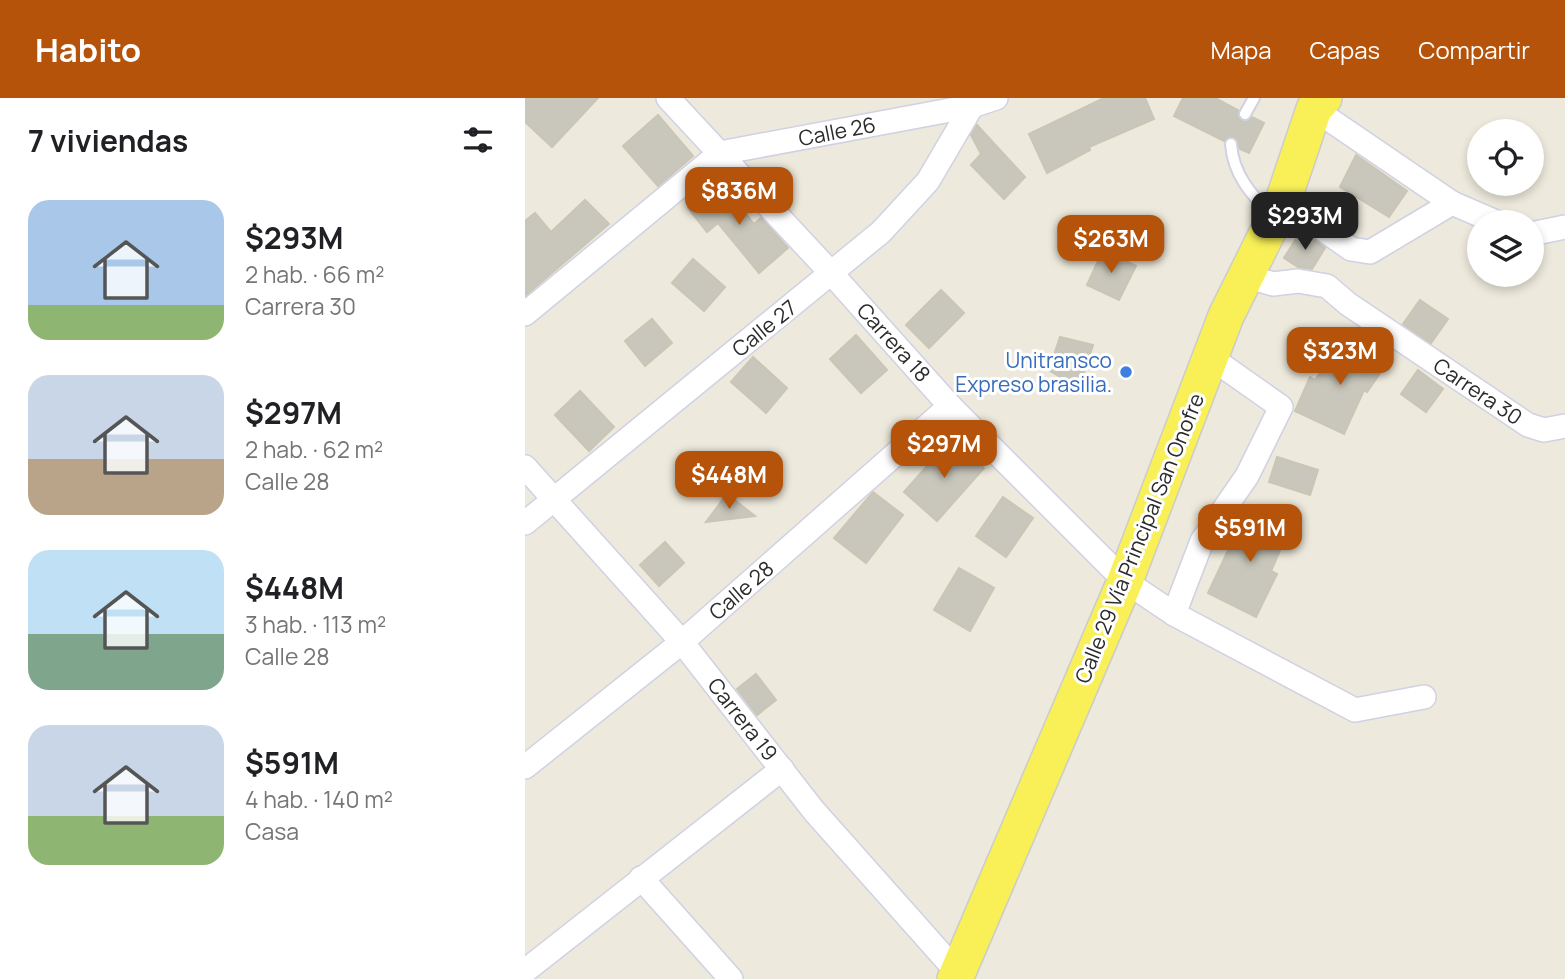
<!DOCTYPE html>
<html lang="es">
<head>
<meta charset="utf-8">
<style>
	:root { --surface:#fff; --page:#f6f6f6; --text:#202124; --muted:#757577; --accent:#b45309 }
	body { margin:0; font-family:Manrope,sans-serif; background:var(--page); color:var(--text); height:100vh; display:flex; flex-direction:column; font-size:26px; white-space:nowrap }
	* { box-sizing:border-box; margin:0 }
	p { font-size:23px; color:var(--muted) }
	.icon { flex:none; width:38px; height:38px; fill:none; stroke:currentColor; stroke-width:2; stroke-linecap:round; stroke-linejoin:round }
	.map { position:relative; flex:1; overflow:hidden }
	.drawer { display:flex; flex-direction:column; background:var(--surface); width:525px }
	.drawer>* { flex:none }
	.buttons { position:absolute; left:942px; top:21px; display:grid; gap:14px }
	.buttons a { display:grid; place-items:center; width:77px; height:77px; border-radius:50%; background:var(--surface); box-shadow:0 4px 10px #0003; font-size:35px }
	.price { position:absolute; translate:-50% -60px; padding:0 16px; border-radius:14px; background:var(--accent); color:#fff; font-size:23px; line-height:46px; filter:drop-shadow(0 2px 4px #0008) }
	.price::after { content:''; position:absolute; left:50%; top:42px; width:21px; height:16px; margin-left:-10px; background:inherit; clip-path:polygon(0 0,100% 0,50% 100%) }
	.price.active { background:#222; color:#fff }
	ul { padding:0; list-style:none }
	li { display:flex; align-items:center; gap:21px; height:175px; padding:0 28px }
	li span { display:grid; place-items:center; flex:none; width:196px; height:140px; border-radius:21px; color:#555 }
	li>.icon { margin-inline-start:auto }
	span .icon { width:84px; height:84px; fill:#fffc; stroke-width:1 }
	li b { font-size:30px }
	h2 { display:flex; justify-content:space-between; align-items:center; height:84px; padding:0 28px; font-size:30px }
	header { display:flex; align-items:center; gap:42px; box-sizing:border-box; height:98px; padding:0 35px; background:var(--accent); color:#fff }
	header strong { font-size:33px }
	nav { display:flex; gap:38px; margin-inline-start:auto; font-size:24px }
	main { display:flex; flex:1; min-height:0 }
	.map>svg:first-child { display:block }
</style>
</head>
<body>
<header>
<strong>Habito</strong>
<nav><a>Mapa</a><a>Capas</a><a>Compartir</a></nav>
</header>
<main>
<section class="drawer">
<h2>7 viviendas<svg class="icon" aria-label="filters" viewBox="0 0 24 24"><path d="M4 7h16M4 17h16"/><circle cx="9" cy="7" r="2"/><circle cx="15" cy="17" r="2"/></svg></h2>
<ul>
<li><span style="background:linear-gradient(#a9c7e8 75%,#8fb573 0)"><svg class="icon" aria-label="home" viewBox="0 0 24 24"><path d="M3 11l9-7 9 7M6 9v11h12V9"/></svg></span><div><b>$293M</b><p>2 hab. · 66 m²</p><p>Carrera 30</p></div></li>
<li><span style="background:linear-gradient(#c9d6e8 60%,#b9a48a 0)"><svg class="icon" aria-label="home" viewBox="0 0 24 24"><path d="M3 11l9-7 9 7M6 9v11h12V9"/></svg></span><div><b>$297M</b><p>2 hab. · 62 m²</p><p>Calle 28</p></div></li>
<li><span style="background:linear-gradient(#bfe0f5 60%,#7fa58c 0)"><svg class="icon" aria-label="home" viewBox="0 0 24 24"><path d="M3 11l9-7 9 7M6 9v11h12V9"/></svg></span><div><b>$448M</b><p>3 hab. · 113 m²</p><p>Calle 28</p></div></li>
<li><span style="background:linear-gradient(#c9d6e8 65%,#8fb573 0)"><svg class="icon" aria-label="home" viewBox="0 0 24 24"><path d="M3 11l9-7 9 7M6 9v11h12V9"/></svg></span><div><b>$591M</b><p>4 hab. · 140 m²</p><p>Casa</p></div></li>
</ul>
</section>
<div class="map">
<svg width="1040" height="881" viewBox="0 0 1040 881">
	<rect width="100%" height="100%" fill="#ede9dc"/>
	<g fill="#c9c7bb" stroke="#c9c6b5" stroke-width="2">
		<polygon points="0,0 73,0 27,49 0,24"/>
		<polygon points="579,0 620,0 629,21 564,49 565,52 522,75 504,36"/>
		<polygon points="658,0 690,0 713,12 713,19 717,23 727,19 739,25 724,55 715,51 710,39 699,43 649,18"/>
		<polygon points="133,17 168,58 133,88 98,48"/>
		<polygon points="452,27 500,79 479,101 446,67 456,56 446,37"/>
		<polygon points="831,57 882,93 864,119 815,89"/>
		<polygon points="196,84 229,126 236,120 263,150 234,175 193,125 182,134 163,110"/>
		<polygon points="60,102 84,126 0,198 0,123 10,115 26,134"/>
		<polygon points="776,133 800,150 787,171 773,169 759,160"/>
		<polygon points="578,152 611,168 594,202 562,187"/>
		<polygon points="168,161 200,189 179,213 147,185"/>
		<polygon points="416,192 439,215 404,250 381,227"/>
		<polygon points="895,202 923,221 906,245 878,226"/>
		<polygon points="127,221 147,245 120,268 100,243"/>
		<polygon points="331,237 362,272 336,295 305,261"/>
		<polygon points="535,239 568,247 554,291 524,272"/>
		<polygon points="819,240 860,268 842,294 839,292 819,336 770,313 785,279 790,282"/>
		<polygon points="228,259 262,290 241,315 206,284"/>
		<polygon points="893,272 918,291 901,314 876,296"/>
		<polygon points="55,293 89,329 64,353 30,317"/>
		<polygon points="426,341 459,370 412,423 379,394"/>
		<polygon points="752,359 793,372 785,397 744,384"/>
		<polygon points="348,394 378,417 341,465 309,440"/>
		<polygon points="202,396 230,418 181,424"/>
		<polygon points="478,399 508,420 481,459 451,438"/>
		<polygon points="722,412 764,432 746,473 752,476 731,519 683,495"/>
		<polygon points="140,444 159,465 134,488 115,467"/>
		<polygon points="434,470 469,490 445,533 409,512"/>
		<polygon points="231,576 251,602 232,617 212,591"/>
	</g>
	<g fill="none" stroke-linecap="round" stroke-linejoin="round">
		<defs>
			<g id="service">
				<polyline points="720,16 729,0"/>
				<path d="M706 46C708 76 726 97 747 117"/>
			</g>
			<g id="minor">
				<polyline points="143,0 307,176 425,308 600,483 649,516 830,612 899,599"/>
				<polyline points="789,11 927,105 971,124"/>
				<polyline points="758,103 826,151 845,154 927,105"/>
				<polyline points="1006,136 1040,129"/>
				<polyline points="721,178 748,186 773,183 802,188 823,206 1003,327 1019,332 1040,328"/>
				<polyline points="0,216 195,55 447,8 471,0"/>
				<polyline points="0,369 157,544 289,713 433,875"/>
				<polyline points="0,425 356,134 403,83 447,8"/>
				<polyline points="649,516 677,443 722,378 756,309 685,259"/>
				<polyline points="0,669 157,544 425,308"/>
				<polyline points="116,780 206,881"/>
				<polyline points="0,873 257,671"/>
			</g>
			<polyline id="primary" points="430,881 600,483 701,218 758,103 789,11 799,0"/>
		</defs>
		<use href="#service" stroke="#d1d1e4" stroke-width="14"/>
		<use href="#minor" stroke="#d1d1e4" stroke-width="26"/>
		<use href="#primary" stroke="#ccc" stroke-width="38"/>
		<use href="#service" stroke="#fff" stroke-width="10"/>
		<use href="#minor" stroke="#fff" stroke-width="23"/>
		<use href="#primary" stroke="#f8f056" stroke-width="35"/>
	</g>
	<circle fill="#3f7fe0" stroke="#fff" stroke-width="2.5" cx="601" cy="274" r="7"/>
	<g text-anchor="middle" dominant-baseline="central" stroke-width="6" stroke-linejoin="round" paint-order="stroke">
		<g font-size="21" fill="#2b2b2b" stroke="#fff">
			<text transform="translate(312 33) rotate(-11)">Calle 26</text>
			<text transform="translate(239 230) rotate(-39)">Calle 27</text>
			<text transform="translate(369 244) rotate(48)">Carrera 18</text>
			<text transform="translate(953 293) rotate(34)">Carrera 30</text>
			<text transform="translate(614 440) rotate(-68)">Calle 29 Vía Principal San Onofre</text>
			<text transform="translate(216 492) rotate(-41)">Calle 28</text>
			<text transform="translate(218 621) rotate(52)">Carrera 19</text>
		</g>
		<g font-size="21" fill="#366cbe" stroke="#fff" text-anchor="end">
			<text x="587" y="262">Unitransco<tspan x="587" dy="24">Expreso brasilia.</tspan></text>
		</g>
	</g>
</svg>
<div class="buttons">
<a><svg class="icon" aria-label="locate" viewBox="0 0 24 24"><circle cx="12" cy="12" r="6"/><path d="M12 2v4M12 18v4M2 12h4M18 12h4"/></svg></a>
<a><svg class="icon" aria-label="layers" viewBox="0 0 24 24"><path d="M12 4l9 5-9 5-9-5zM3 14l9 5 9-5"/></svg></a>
</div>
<b class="price" style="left:214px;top:129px">$836M</b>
<b class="price active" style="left:780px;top:154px">$293M</b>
<b class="price" style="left:586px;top:177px">$263M</b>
<b class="price" style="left:815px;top:289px">$323M</b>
<b class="price" style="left:419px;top:382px">$297M</b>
<b class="price" style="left:204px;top:413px">$448M</b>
<b class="price" style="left:725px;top:466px">$591M</b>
</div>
</main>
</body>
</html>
